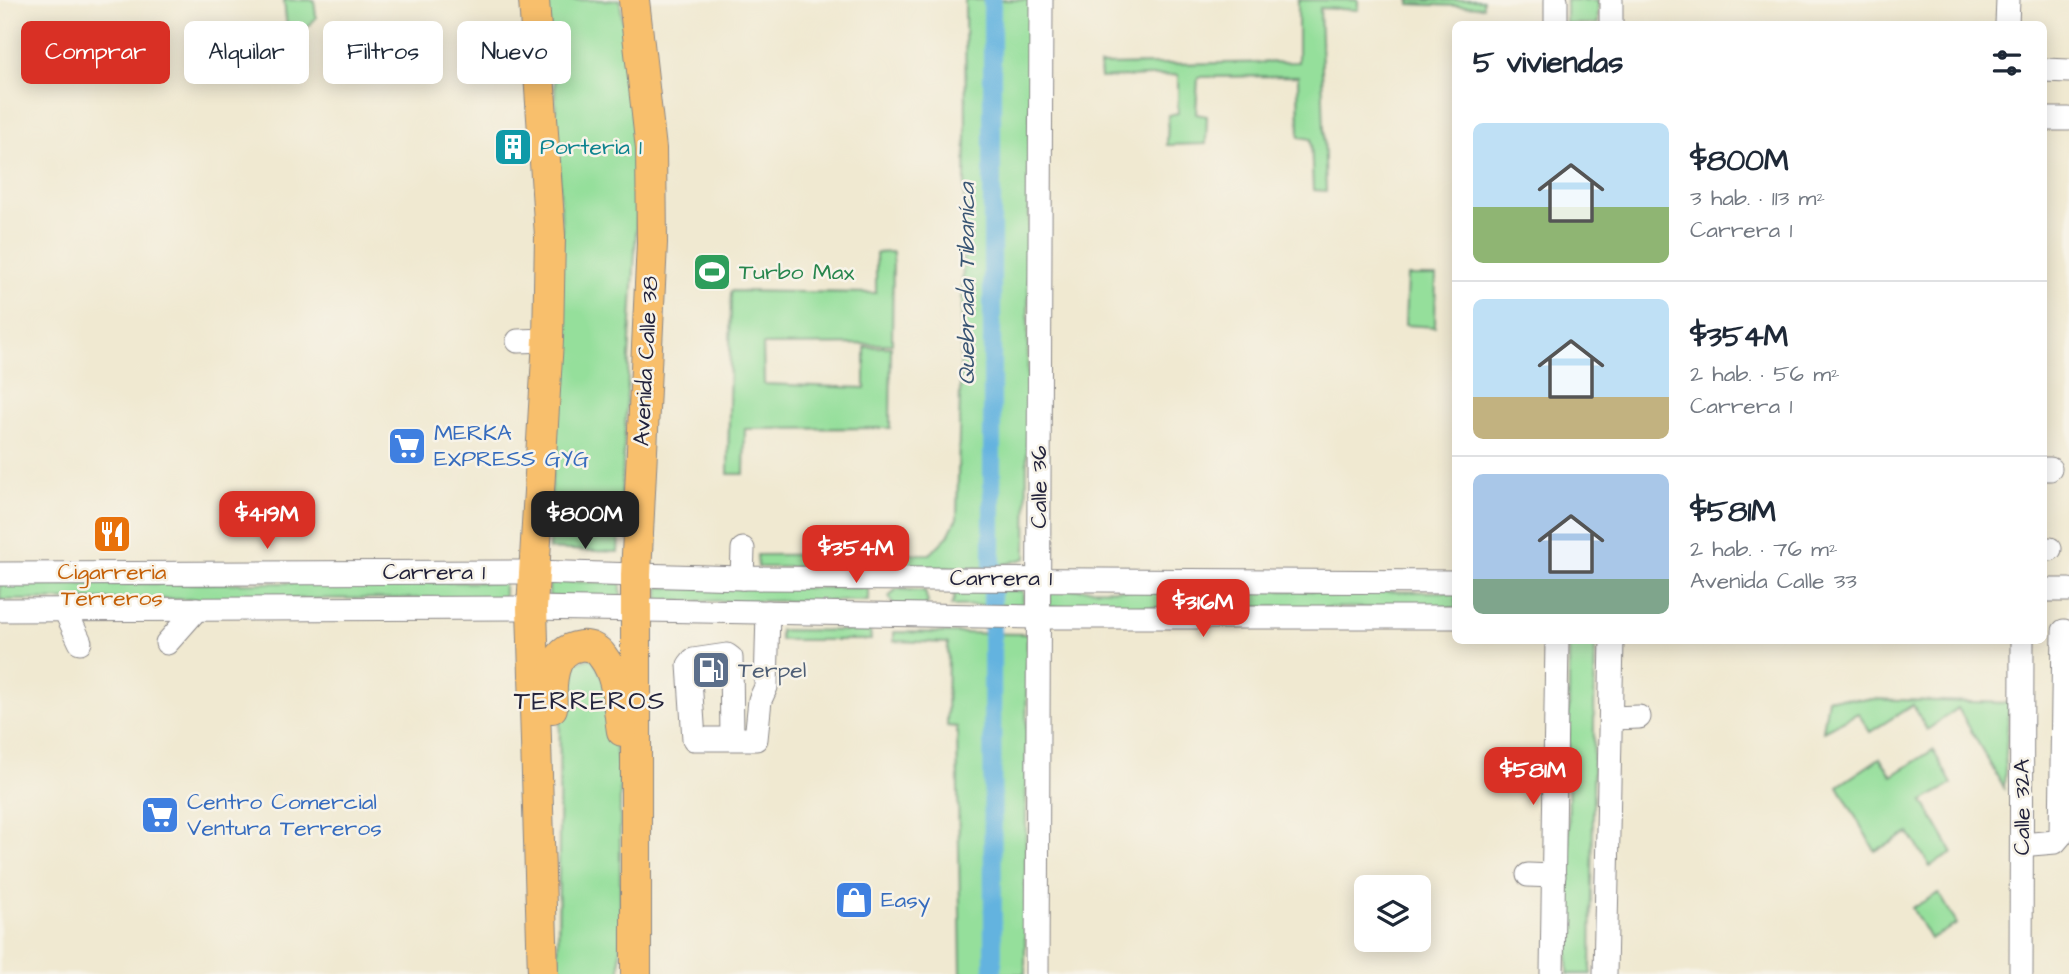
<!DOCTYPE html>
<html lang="es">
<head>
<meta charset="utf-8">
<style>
	:root { --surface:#fff; --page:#f6f6f7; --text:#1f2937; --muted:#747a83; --line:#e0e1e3; --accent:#d93025 }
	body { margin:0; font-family:"Architects Daughter",sans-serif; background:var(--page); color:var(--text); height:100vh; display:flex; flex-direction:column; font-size:26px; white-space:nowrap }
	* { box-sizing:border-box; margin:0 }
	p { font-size:23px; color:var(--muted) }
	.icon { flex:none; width:38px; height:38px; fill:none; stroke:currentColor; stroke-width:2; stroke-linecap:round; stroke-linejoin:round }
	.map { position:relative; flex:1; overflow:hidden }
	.drawer { position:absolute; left:1452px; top:21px; width:595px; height:623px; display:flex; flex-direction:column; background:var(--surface); border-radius:10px; box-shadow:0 4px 18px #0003 }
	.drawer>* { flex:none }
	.top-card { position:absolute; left:21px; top:21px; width:665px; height:63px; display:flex; gap:14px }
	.controls { position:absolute; left:1354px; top:875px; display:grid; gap:14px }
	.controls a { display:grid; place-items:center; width:77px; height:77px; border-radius:10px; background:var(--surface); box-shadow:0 4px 18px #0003; font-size:35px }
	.price { position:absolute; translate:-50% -60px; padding:0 16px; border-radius:14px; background:var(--accent); color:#fff; font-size:23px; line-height:46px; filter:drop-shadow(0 2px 4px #0008) }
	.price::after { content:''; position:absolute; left:50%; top:42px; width:21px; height:16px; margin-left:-10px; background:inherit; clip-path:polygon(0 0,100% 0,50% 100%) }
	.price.on { background:#222; color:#fff }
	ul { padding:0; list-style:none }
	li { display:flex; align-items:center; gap:21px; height:175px; padding:0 21px }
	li+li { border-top:2px solid var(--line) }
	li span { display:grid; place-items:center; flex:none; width:196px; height:140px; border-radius:10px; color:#555 }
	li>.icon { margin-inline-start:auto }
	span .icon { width:84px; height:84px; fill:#fffc; stroke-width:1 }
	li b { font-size:30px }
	h2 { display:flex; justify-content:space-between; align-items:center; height:84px; padding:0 21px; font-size:30px }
	.tag { padding:0 24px; border-radius:10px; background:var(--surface); box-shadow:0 4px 18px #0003; font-size:24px; line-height:63px }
	.tag.on { background:var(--accent); color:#fff }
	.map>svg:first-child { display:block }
</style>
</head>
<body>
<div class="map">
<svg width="2069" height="974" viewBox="0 0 2069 974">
	<rect width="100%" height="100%" fill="#f7f3e8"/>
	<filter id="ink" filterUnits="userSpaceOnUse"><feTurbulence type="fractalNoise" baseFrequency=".0143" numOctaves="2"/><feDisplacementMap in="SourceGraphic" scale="14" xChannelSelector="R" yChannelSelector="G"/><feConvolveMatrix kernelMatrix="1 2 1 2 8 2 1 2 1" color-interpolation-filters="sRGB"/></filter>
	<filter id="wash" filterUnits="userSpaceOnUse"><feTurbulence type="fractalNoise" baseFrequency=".00686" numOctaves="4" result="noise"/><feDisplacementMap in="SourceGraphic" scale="28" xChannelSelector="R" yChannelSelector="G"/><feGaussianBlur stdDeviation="1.57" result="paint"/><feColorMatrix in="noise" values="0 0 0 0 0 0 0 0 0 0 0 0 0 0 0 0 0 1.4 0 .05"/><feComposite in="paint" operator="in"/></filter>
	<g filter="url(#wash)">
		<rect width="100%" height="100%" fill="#f0e9d1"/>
		<g fill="#95df9b" stroke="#5c806b" stroke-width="2">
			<path d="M284 0H314L316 17C308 28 300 36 287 29Z"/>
			<polygon points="546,0 620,0 631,93 638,198 618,552 549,549 562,236 553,52"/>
			<polygon points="965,0 1031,0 1026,558 992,568 758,567 757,555 930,554 948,536 957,518 966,136"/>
			<polygon points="1298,0 1358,0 1358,10 1320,8 1326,191 1313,190 1311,139 1299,137 1298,76 1198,77 1196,114 1207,116 1206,144 1167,145 1168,115 1178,113 1178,75 1101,78 1100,65 1298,62"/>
			<polygon points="1410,0 1483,0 1483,7 1410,4"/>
			<rect x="1566" y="0" width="32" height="24"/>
			<polygon points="893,252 892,344 763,345 764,384 865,388 865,347 891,347 890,428 745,429 744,474 728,474 731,291 876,293 876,253"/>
			<polygon points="1407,276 1436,276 1435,327 1405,325"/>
			<polygon points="549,581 621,583 621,599 549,597"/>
			<polygon points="504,582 504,598 0,600 0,584"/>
			<polygon points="659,587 868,588 868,601 659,601"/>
			<polygon points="950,588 1023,591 1023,605 951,606 955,597"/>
			<polygon points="896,589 925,591 928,603 923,607 894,606 889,597"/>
			<polygon points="1050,589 1456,592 1456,608 1050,607"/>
			<polygon points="780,630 870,631 871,640 780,640"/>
			<polygon points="894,632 1027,634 1025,974 961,974 957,727 947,726 948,643 894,641"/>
			<polygon points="1569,641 1595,641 1591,974 1568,974"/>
			<polygon points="593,658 608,688 620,782 620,974 558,974 560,698 567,663"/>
			<polygon points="1828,698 2009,703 2004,788 1958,708 1927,730 1913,705 1870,732 1858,713 1823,731"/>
			<polygon points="1933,750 1952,784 1923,801 1953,853 1930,866 1909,833 1875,851 1838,786 1880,758 1892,776"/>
			<polygon points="1939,893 1957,924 1930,939 1912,908"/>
		</g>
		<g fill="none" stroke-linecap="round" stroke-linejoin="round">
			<g stroke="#64b3df" stroke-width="18">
				<polyline points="992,568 992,0"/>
				<polyline points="992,588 992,606"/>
				<polyline points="992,626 993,974"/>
			</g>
		</g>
	</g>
	<g filter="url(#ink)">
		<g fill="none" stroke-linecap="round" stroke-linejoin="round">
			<defs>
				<g id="minor">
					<polyline points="1556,0 1556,24"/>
					<polyline points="1611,24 1611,0"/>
					<polyline points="2007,24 2008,0"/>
					<polyline points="2044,70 2069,71"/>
					<polyline points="2044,119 2069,119"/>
					<polyline points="518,341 548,340"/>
					<polyline points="2044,469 2050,469"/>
					<polyline points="2044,549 2050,549"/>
					<polyline points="0,574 533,572 742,578 1456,582"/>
					<polyline points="742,578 743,549"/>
					<polyline points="2044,590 2069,590"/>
					<polyline points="0,610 532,608 1038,617 1456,617"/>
					<polyline points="65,610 80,642"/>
					<polyline points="167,643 197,609"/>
					<polyline points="1611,718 1639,717"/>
					<polyline points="732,739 731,658 727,655 693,660 689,665 694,739 756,739 760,700 766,687 768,612"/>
					<polyline points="2022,845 2055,842 2061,835 2064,631"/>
					<polyline points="1528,875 1554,876"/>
					<polyline points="1037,974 1041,0"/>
					<polyline points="1552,974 1557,640"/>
					<polyline points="1605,974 1612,640"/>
					<polyline points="2021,974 2022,640"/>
				</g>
				<g id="major">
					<polyline points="534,0 550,236 548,340 532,608 543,974"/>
					<polyline points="634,0 651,149 652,243 636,575 636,974"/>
					<path d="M552 708C551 685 550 650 580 646 589 645 598 649 603 657 618 676 618 708 622 731"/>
				</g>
			</defs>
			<use href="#minor" stroke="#898686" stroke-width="25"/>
			<use href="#major" stroke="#898686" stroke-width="32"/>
			<use href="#minor" stroke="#fff" stroke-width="23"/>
			<use href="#major" stroke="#f8bf6c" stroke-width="30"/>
		</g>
	</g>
	<defs>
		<symbol id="building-square" viewBox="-11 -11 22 22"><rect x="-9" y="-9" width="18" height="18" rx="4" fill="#0f9aa8" stroke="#f7f3e8"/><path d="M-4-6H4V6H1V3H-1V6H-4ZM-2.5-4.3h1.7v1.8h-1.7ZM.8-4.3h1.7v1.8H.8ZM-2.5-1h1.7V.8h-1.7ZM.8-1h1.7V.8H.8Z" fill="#fff"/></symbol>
		<symbol id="stadium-square" viewBox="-11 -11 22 22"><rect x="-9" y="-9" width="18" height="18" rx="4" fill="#2e9e5b" stroke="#f7f3e8"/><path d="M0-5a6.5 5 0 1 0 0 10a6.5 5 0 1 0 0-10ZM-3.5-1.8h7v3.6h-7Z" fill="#fff"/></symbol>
		<symbol id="supermarket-square" viewBox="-11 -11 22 22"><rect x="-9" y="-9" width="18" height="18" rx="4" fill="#3f7fe0" stroke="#f7f3e8"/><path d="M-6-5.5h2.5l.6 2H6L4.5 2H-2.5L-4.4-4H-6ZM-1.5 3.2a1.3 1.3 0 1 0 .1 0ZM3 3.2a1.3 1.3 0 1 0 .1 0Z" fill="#fff"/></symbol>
		<symbol id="restaurant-square" viewBox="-11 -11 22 22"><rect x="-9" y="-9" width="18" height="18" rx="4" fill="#e8710a" stroke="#f7f3e8"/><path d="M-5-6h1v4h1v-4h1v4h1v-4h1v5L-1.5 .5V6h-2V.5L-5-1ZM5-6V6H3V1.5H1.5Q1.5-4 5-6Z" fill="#fff"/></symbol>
		<symbol id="fuel-square" viewBox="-11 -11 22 22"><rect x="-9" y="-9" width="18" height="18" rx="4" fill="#5c6f8a" stroke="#f7f3e8"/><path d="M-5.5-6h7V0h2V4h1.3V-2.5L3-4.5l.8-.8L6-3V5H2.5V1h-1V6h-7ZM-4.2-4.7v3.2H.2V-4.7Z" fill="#fff"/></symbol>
		<symbol id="shop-square" viewBox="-11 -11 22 22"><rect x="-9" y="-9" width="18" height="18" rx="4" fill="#3f7fe0" stroke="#f7f3e8"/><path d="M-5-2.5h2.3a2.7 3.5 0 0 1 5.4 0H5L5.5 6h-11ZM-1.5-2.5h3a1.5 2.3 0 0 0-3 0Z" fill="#fff"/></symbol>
	</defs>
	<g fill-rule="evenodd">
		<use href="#building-square" x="491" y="125" width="44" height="44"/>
		<use href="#stadium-square" x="690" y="250" width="44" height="44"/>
		<use href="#supermarket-square" x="385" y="424" width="44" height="44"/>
		<use href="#restaurant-square" x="90" y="512" width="44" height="44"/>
		<use href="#fuel-square" x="689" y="648" width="44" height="44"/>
		<use href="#supermarket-square" x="138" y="793" width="44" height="44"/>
		<use href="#shop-square" x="832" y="878" width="44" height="44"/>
	</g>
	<g text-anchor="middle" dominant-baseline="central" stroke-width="5" stroke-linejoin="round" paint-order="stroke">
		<g font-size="23" fill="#0d838f" stroke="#f7f3e8" text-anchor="start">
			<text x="540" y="147">Porteria 1</text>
		</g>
		<g font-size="23" fill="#27864d" stroke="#f7f3e8" text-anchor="start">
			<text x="739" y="272">Turbo Max</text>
		</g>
		<g font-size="23" fill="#22223b" stroke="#f7f3e8">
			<text transform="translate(646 361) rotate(-87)">Avenida Calle 38</text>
			<text transform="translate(1039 487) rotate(-90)">Calle 36</text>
			<text x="434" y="572">Carrera 1</text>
			<text x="1001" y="578">Carrera 1</text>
			<text transform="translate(2022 807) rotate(-90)">Calle 32A</text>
		</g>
		<g font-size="23" fill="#366cbe" stroke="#f7f3e8" text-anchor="start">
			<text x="434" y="433">MERKA<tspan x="434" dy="26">EXPRESS GYG</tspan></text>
			<text x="187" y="802">Centro Comercial<tspan x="187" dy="26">Ventura Terreros</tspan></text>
			<text x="881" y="900">Easy</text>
		</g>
		<g font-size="23" fill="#c56008" stroke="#f7f3e8">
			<text x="112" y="572">Cigarreria<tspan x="112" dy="26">Terreros</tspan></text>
		</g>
		<g font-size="23" fill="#4e5e75" stroke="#f7f3e8" text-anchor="start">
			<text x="738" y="670">Terpel</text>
		</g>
		<g font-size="24" font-style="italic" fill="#395574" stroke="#f7f3e8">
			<text transform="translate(967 284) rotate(-90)">Quebrada Tibaníca</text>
		</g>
		<g font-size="26" letter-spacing="2" fill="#22223b" stroke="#f7f3e8">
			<text x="590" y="701">TERREROS</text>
		</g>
	</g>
</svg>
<div class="controls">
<a><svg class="icon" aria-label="layers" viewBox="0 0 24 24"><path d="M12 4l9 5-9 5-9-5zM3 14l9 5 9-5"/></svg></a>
</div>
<b class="price" style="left:267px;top:551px">$419M</b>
<b class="price on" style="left:585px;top:551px">$800M</b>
<b class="price" style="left:856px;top:585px">$354M</b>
<b class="price" style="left:1203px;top:639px">$316M</b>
<b class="price" style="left:1533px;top:807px">$581M</b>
<div class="top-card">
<a class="tag on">Comprar</a>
<a class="tag">Alquilar</a>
<a class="tag">Filtros</a>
<a class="tag">Nuevo</a>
</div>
<section class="drawer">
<h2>5 viviendas<svg class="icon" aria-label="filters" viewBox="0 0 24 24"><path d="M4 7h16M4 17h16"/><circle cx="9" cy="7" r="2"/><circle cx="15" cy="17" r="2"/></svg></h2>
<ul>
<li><span style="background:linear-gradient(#bfe0f5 60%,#8fb573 0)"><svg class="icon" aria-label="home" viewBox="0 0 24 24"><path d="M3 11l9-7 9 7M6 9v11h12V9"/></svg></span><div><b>$800M</b><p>3 hab. · 113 m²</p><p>Carrera 1</p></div></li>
<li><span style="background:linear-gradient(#bfe0f5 70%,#c2b280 0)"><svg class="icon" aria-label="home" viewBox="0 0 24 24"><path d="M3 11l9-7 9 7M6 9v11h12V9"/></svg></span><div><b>$354M</b><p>2 hab. · 56 m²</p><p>Carrera 1</p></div></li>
<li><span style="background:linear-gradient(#a9c7e8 75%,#7fa58c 0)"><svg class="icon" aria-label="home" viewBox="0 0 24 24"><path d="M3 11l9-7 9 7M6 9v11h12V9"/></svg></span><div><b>$581M</b><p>2 hab. · 76 m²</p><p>Avenida Calle 33</p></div></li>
</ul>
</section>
</div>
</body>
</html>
